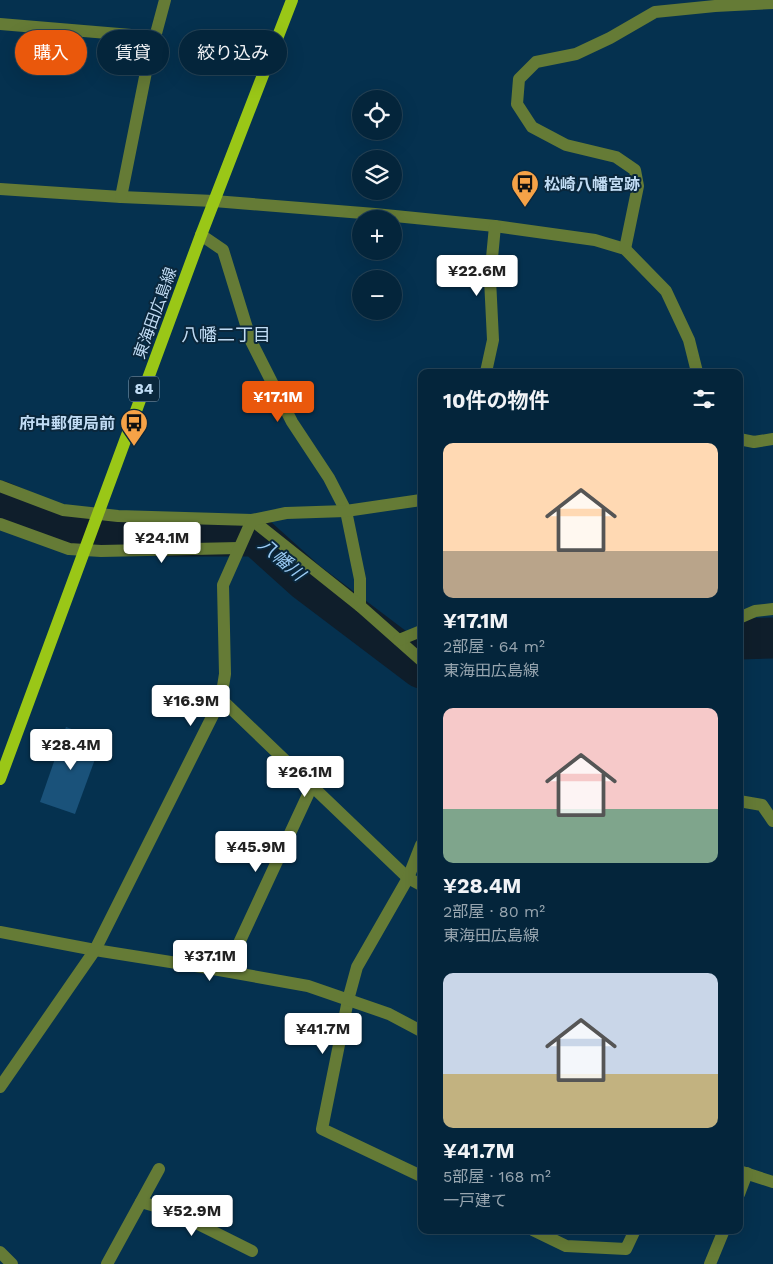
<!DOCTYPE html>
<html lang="ja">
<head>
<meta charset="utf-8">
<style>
	:root { --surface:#04253b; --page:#0d2d42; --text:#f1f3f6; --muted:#97a5af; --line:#254255; --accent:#ea580c }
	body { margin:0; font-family:"Work Sans","Noto Sans JP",sans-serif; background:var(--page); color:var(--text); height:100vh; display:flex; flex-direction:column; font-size:19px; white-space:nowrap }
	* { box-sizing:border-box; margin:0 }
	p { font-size:16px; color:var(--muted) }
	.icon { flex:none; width:28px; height:28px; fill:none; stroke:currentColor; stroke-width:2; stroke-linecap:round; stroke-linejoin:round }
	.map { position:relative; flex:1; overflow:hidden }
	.details { position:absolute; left:418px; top:369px; width:325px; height:865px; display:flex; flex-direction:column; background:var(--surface); border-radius:10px; box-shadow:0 5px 20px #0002,0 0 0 1px var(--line) }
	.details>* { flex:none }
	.hud { position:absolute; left:15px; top:30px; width:328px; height:45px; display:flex; gap:10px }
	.tools { position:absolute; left:352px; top:90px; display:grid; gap:10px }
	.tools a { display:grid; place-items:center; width:50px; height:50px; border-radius:50%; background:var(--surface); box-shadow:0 5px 20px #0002,0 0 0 1px var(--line); font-size:25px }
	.price { position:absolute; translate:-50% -42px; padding:0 11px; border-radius:5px; background:#fff; color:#222; font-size:16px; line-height:32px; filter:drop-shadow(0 1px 2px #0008) }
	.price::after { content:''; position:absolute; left:50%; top:30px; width:15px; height:11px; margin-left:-8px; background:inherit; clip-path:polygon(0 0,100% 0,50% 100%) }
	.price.current { background:var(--accent); color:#fff }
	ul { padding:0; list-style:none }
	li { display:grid; align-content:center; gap:10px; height:265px; padding:0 25px }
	li span { display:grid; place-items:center; height:155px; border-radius:10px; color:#555 }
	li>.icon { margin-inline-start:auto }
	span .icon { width:90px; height:90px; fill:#fffc; stroke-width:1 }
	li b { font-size:21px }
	h2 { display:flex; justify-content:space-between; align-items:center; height:60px; padding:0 25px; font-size:21px }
	.chip { padding:0 18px; border-radius:22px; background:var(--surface); box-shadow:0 5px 20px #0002,0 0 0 1px var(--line); font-size:18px; line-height:45px }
	.chip.current { background:var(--accent); color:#fff }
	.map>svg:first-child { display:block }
</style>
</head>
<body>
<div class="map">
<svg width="773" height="1264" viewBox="0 0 773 1264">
	<rect width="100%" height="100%" fill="#05314f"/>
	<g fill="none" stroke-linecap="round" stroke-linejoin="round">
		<g stroke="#0f1e2b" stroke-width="41">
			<polyline points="0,501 58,526 80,531 164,536 256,536 306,581 421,668"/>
			<polyline points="739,639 773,638"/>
		</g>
	</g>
	<polygon fill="#1a527a" points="66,727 102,740 75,814 40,802"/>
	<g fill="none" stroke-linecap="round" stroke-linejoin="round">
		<g stroke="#657b36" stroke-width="12">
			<polyline points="0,24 155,37"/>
			<polyline points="0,189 121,197 214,201 375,214 495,226 595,240 625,249 666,291 689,340 697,372"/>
			<polyline points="121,197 147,67 165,0"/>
			<polyline points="201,235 223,250 251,341 292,422 329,478 346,511 360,579 360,606"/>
			<polyline points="625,249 638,186 635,170 616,157 566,145 532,127 517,104 519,79 536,62 576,54 610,38 655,12 715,6 773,3"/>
			<polyline points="486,372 493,340 490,279 495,226"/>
			<polyline points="739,439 754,442 773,439"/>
			<polyline points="0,486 63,510 118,516 252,520 360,606 421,660"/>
			<polyline points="0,524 69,549 101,551 239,548"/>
			<polyline points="739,618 755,611 773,609"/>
			<polyline points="399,640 421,631"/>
			<polyline points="221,699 408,878 421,885"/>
			<polyline points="739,801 762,805 773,821"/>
			<polyline points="421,845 408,878 357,967 348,1000 322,1129 421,1176"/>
			<polyline points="0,932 95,950 202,967 308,986 389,1014 421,1031"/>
			<polyline points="226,971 312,786"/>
			<polyline points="0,1087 95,950 221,699 225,674 223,585 252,520 286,513 346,511 421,500"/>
			<polyline points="739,1171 773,1182"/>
			<polyline points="739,1194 747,1173"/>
			<polyline points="141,1202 172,1211 252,1251"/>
			<polyline points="533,1230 566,1246 626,1249 635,1230"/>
			<polyline points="0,1252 12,1264"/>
			<polyline points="107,1264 159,1169"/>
			<polyline points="710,1264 724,1230"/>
		</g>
		<polyline stroke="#9ac717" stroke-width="12" points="0,779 201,235 292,0"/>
	</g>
	<defs>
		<symbol id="bus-pin" viewBox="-11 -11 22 30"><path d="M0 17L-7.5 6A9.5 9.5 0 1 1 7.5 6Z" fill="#f6a247" stroke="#0a273c"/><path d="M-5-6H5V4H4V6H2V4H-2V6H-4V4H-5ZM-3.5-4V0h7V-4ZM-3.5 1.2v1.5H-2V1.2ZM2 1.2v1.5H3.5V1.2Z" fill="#111"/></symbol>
	</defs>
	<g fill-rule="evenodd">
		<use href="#bus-pin" x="509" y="168" width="32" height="43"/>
		<use href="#bus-pin" x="118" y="407" width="32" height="43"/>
	</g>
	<g text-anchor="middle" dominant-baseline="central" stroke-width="4" stroke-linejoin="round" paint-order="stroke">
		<rect fill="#0a273c" stroke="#8aa6bd" stroke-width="1" x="129" y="376.5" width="30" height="25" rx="4"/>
		<g font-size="15" font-weight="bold" fill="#c1dcf4">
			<text x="144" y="389">84</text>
		</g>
		<g font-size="16" font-weight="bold" fill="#c1dcf4" stroke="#0a273c" text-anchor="start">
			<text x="544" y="184">松崎八幡宮跡</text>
			<text x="115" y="423" text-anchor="end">府中郵便局前</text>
		</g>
		<g font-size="16" fill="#c1dcf4" stroke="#0a273c">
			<text transform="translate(155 313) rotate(-70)">東海田広島線</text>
		</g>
		<g font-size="18" fill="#c1dcf4" stroke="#0a273c">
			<text x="226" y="334">八幡二丁目</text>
		</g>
		<g font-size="18" font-style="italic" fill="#9bcbf4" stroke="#0a273c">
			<text transform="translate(282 559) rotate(41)">八幡川</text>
		</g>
	</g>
</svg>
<div class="tools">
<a><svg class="icon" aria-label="locate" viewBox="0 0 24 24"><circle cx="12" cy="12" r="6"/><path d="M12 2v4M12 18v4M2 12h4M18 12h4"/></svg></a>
<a><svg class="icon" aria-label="layers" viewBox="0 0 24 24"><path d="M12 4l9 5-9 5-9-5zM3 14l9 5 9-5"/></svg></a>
<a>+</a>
<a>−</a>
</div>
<b class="price" style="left:477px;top:297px">¥22.6M</b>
<b class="price current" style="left:278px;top:423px">¥17.1M</b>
<b class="price" style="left:162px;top:564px">¥24.1M</b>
<b class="price" style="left:191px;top:727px">¥16.9M</b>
<b class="price" style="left:71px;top:771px">¥28.4M</b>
<b class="price" style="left:305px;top:798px">¥26.1M</b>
<b class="price" style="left:256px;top:873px">¥45.9M</b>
<b class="price" style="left:210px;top:982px">¥37.1M</b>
<b class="price" style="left:323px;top:1055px">¥41.7M</b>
<b class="price" style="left:192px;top:1237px">¥52.9M</b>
<div class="hud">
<a class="chip current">購入</a>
<a class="chip">賃貸</a>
<a class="chip">絞り込み</a>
</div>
<section class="details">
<h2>10件の物件<svg class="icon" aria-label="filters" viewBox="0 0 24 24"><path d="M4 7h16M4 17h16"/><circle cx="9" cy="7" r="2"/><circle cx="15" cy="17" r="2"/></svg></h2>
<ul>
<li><span style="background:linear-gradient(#ffd9b3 70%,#b9a48a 0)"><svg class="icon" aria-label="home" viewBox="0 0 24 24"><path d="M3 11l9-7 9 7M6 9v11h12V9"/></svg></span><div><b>¥17.1M</b><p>2部屋 · 64 m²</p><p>東海田広島線</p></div></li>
<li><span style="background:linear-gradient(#f6c9c9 65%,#7fa58c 0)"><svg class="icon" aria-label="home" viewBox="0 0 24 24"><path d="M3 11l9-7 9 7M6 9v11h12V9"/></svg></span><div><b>¥28.4M</b><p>2部屋 · 80 m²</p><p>東海田広島線</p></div></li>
<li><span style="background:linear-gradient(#c9d6e8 65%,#c2b280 0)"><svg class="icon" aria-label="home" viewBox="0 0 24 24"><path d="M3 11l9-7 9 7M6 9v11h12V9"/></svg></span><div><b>¥41.7M</b><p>5部屋 · 168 m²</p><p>一戸建て</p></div></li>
</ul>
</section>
</div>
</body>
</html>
